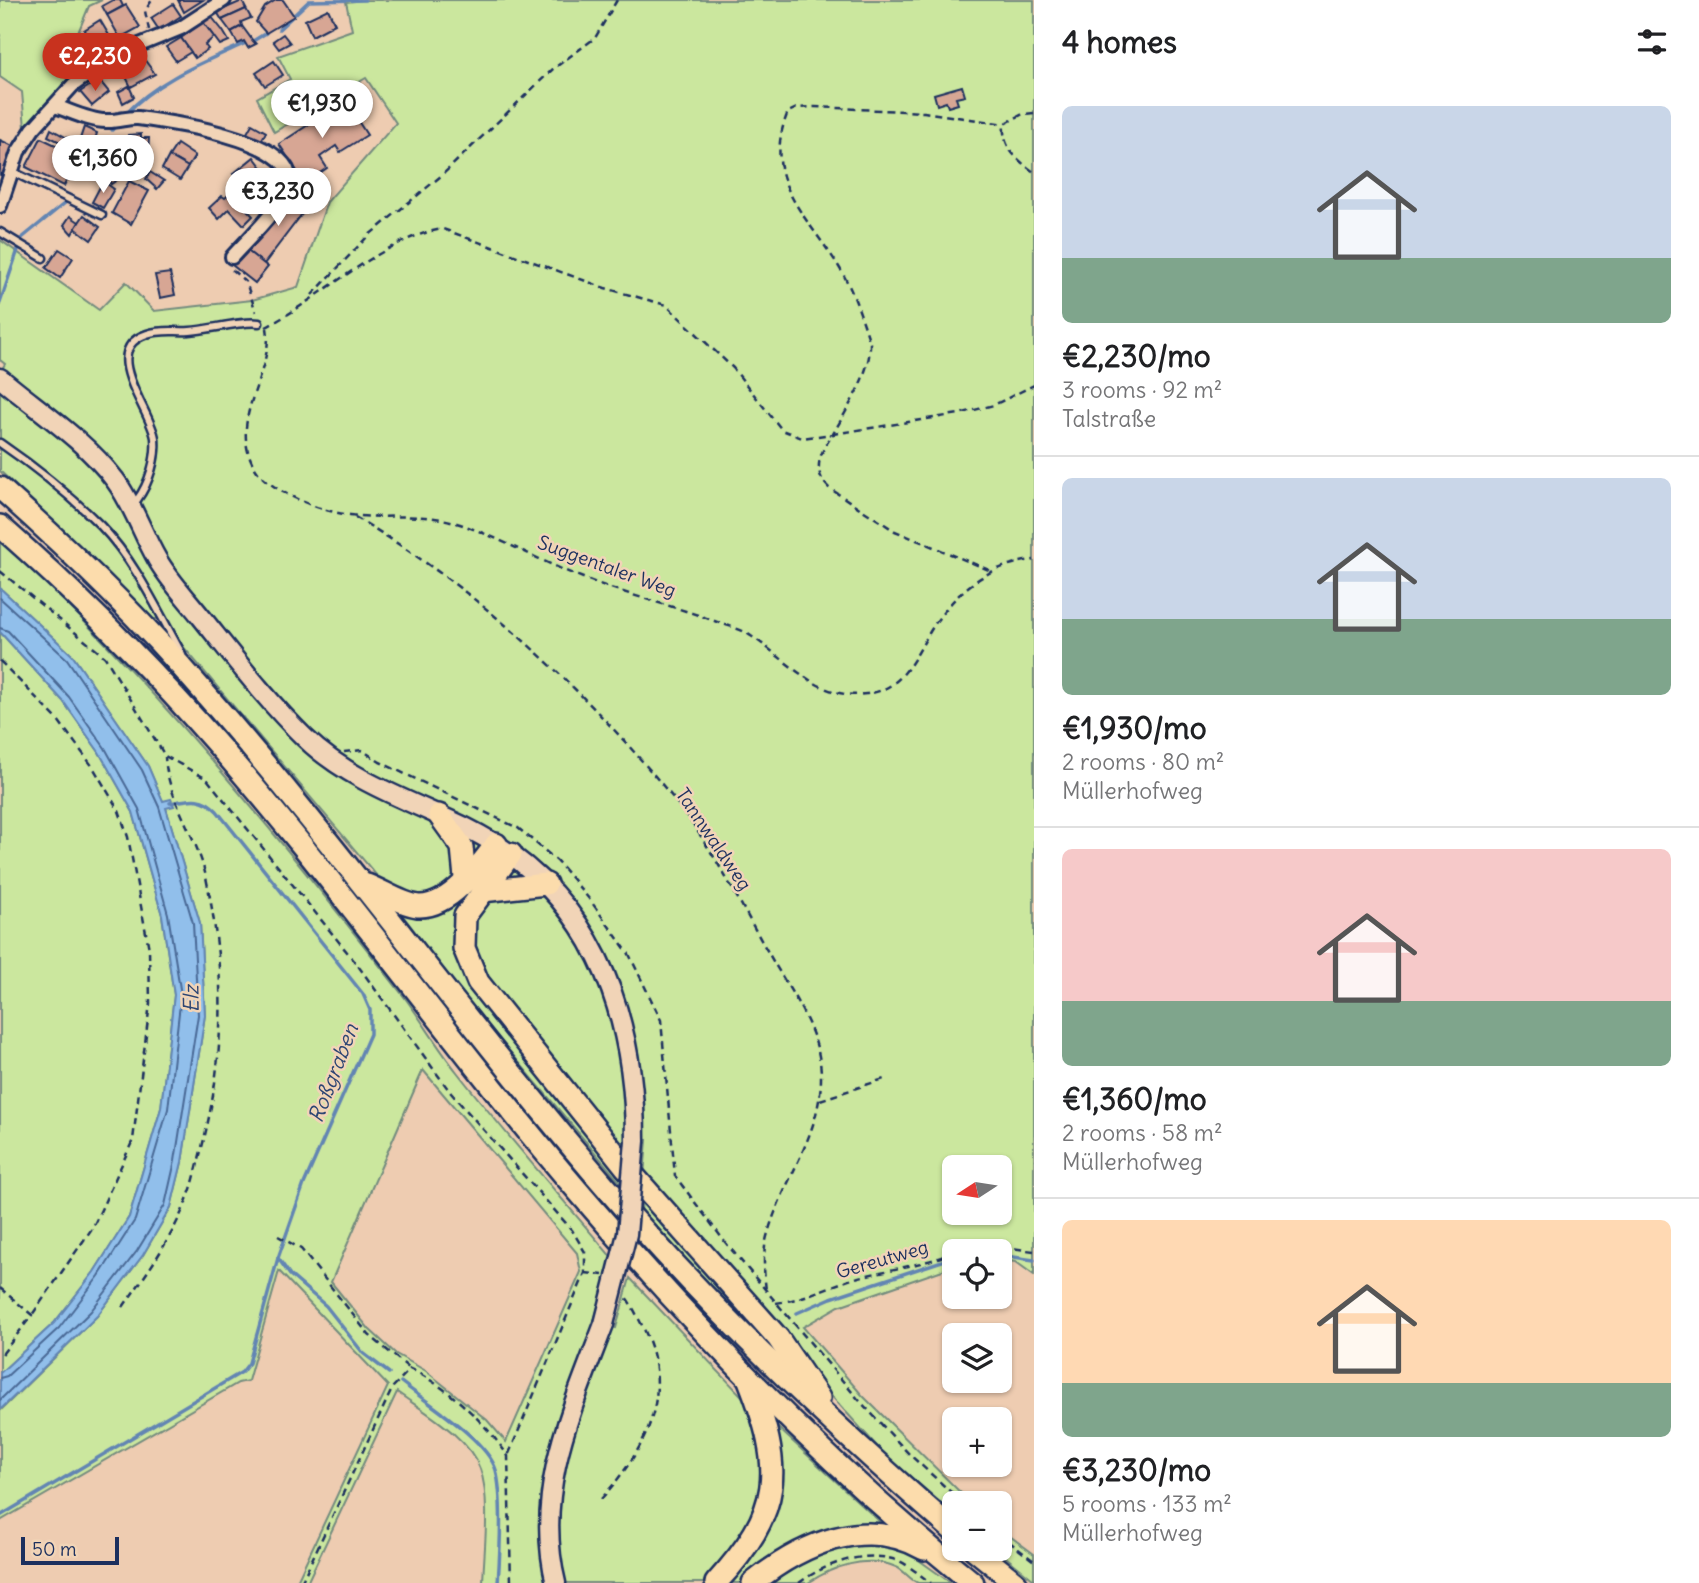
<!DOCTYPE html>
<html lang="en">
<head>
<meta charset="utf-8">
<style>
	:root { --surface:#fff; --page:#f6f6f6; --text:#202124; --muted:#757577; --line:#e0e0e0; --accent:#c8321e }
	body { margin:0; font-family:Delius,sans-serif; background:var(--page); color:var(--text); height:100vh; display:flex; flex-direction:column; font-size:26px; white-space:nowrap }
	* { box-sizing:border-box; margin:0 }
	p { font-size:23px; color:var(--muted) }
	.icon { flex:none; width:38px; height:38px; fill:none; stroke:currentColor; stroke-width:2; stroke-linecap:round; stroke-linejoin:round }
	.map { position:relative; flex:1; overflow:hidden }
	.side { display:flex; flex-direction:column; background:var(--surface); width:665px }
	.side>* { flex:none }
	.needle { width:46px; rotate:258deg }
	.fabs { position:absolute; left:942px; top:1155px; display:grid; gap:14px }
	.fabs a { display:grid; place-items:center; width:70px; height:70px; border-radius:10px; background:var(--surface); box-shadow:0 2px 5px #0004; font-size:35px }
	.scale { position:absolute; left:21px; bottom:18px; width:98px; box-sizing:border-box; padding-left:7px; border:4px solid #1b2f5e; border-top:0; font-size:19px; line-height:24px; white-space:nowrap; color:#1b2f5e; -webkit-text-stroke:5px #f1d4b7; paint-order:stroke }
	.price { position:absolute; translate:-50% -60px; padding:0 16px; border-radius:24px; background:#fff; color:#222; font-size:23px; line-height:46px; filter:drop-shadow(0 2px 4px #0008) }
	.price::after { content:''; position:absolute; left:50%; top:42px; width:21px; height:16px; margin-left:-10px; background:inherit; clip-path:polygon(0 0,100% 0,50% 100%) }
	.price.on { background:var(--accent); color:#fff }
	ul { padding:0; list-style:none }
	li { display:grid; align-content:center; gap:14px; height:371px; padding:0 28px }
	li+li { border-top:2px solid var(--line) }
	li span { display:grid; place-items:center; height:217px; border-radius:10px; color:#555 }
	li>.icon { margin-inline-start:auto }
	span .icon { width:126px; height:126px; fill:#fffc; stroke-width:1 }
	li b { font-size:30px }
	h2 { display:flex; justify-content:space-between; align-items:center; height:84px; padding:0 28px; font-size:30px }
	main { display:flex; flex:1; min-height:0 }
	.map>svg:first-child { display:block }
</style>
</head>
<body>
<main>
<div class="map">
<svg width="1034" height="1583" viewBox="0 0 1034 1583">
	<rect width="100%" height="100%" fill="#eeccb1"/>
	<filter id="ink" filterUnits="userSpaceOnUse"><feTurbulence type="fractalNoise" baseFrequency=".0143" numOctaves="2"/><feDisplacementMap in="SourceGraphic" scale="14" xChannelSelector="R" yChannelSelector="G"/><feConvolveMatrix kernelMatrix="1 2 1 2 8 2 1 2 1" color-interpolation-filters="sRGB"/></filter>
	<g filter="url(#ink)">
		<g fill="#cbe79e" stroke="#738b7e" stroke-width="2" fill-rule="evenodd">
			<polygon points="0,0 102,0 89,6 73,45 89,69 25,128 22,92 0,77"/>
			<path d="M365 0H1034V1275L1016 1262 999 1260V1251H954V1266L839 1306 803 1327 862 1395 971 1503H954V1514L884 1454 818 1381 778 1357 641 1211 647 1140H626L623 1186 470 1004 397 908 383 883 181 644 166 619H152L98 563 0 471V372L5 364 0 360V240L99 310 126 282 154 311 252 300 298 287 327 202 396 123 366 78 274 132 257 98 290 79 278 56 352 30 346 2ZM954 1167H999V1213H954Z"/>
			<path d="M0 539C149 678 280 837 405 998 423 1022 438 1048 457 1072 506 1135 560 1196 612 1258L594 1321 616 1328 630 1278 774 1430 777 1427 890 1531 909 1553 951 1583C942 1583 927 1583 918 1583 910 1580 904 1570 896 1567 867 1554 832 1567 808 1583H483C484 1551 491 1498 480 1469 468 1436 424 1412 397 1392L307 1583H296L388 1386 279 1271 248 1381 238 1383 0 1521V1411L97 1316 143 1255 171 1207 182 1162 205 1015 200 923 166 808 171 800 163 802 148 766 72 655 0 588ZM423 1070 577 1253 581 1272 506 1442 487 1420 426 1371 396 1354 369 1329 331 1282Z"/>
			<polygon points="0,632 63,701 99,752 133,812 162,915 174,995 161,1108 129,1217 94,1272 54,1323 0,1373"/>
			<polygon points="999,1528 1034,1554 1034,1580 996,1549 999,1549"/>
		</g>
		<polygon fill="#91bfeb" stroke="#6285b3" stroke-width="2" points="0,588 72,655 148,766 163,801 171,799 174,806 166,808 200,923 205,1015 182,1162 171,1207 143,1255 97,1316 0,1410 0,1373 54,1323 94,1272 129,1217 161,1108 174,995 162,915 133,812 99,752 63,701 0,632"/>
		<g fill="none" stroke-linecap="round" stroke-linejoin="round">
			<g stroke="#4a6996" stroke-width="2">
				<polyline points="0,598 67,659 142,770 159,807 193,923 198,1015 175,1161 165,1205 137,1251 91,1311 0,1400"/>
				<polyline points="0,628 8,631 69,697 105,748 139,809 168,914 181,995 168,1109 135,1220 99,1276 59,1328 7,1376 0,1378"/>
			</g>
			<g stroke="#6285b3" stroke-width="3.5">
				<polyline points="279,29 309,1 365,0"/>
				<polyline points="253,41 266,33"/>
				<path d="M125 115C155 81 204 62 246 43"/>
				<polyline points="112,130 118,123"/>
				<polyline points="0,303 22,238 65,203"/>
				<path d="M170 803C190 799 202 795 217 811L363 994 370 1010V1034L304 1184 278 1258 290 1275 326 1306 363 1353 389 1373"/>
				<polyline points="999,1255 1034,1260"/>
				<polyline points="797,1313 831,1298 954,1257"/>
				<path d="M401 1382C426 1402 487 1440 496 1470 503 1496 500 1554 498 1583"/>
				<polyline points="0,1516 242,1372 249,1363 278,1258"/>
			</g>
		</g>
		<g fill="#d7a694" stroke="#1b2f5e" stroke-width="2">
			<polygon points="113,0 120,0 123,6 107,15 102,6"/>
			<polygon points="178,0 203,0 184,12"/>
			<polygon points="276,0 283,0 294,16 266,33 256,22 265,7"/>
			<polygon points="242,1 246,9 222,20 217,12"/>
			<polygon points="173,4 181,16 159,30 151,18"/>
			<polygon points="126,5 140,27 120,38 107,15"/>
			<polygon points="246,9 251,18 241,22 242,26 231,32 222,20"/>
			<polygon points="328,9 335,24 312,36 305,20"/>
			<polygon points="211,16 223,31 229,41 220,45 203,22"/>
			<polygon points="100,20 113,42 96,52 84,30"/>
			<polygon points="203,22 214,37 205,45 208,49 195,58 181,38"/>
			<polygon points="242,26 253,41 256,44 248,48 244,41 238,44 231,32"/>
			<polygon points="283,34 290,43 279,49 273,41"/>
			<polygon points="181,38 191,52 176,61 166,47"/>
			<polygon points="144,59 155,74 131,87 123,71"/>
			<polygon points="274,61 283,75 265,86 256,73"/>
			<polygon points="99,80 109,92 92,106 80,92"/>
			<polygon points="129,86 134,97 123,103 118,92"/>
			<polygon points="962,86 965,96 956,98 958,104 948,107 946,102 937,105 934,94"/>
			<polygon points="345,101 367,135 340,152 336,146 320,157 327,168 305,183 279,144"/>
			<polygon points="252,124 266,132 261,141 247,133"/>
			<polygon points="84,127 97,133 90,157 76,151"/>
			<polygon points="51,129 67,138 64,144 48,136"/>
			<polygon points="141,134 141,138 149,138 148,153 127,146 128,135"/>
			<polygon points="41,138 64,149 61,156 81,166 77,176 70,173 64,186 26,167"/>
			<polygon points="0,140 15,147 2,176 0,175"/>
			<polygon points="177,144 195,156 188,167 169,156"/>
			<polygon points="127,146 148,153 139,166 121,156"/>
			<polygon points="169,156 188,167 180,180 162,169"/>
			<polygon points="254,157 267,174 246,190 233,174"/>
			<polygon points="119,164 126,174 111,184 104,173"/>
			<polygon points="150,172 164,181 157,189 146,179"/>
			<polygon points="103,181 114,189 103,208 92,202"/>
			<polygon points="129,181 149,191 131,224 112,213"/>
			<polygon points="294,191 308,206 264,264 247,251"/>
			<polygon points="231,193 253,216 244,225 229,209 219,219 209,208 222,196 225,198"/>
			<polygon points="84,215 100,227 91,240 75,228"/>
			<polygon points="70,216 79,222 72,234 64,225"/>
			<polygon points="59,249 73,258 60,278 46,268"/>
			<polygon points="245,249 268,267 255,283 232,265"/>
			<polygon points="170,273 175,295 160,298 155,275"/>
		</g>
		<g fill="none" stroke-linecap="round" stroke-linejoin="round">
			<defs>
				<g id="lane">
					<polyline points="13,172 102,215"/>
					<polyline points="0,232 43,258"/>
					<path d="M0 443C35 467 70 495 101 526 135 561 158 611 182 654"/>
					<path d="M137 500C149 484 157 458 155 438 151 410 98 350 147 334 162 329 175 332 190 331 208 330 245 320 259 323"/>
				</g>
				<g id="street">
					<path d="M55 106C70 111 90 121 106 121 117 122 128 117 138 118 168 122 293 139 289 180 286 204 248 239 232 257"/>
					<polyline points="0,206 18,152 33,129 73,85 115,55 181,28 224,0"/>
				</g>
				<g id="secondary">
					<path d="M0 378C38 410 85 440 115 480 133 504 142 533 157 559 169 580 187 599 202 618 235 659 268 702 305 738 349 781 413 802 467 828 591 890 635 1008 635 1141"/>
					<path d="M556 1583C533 1491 572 1409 604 1324"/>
				</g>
				<g id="highway">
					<path d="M0 488C71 551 139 617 201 689 342 850 466 1024 605 1186 712 1311 830 1423 954 1531"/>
					<path d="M0 526C69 587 134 651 195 719 332 872 449 1041 583 1197 701 1335 832 1469 973 1583"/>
					<polyline points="439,815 462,847 465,878"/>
					<polyline points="511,854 465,916 464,948 478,982 625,1166 778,1338 819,1398"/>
					<path d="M367 885C383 891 401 904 418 906 449 908 479 867 496 844"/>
					<polyline points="482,891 546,884"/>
					<polyline points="974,1549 1016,1583"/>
					<path d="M716 1583C783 1510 784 1470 749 1380"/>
					<path d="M753 1583C801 1544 866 1515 924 1549"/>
				</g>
			</defs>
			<use href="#lane" stroke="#1b2f5e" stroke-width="11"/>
			<use href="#street" stroke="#1b2f5e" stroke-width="18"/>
			<use href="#secondary" stroke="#1b2f5e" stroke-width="23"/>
			<use href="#highway" stroke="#1b2f5e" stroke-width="26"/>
			<g stroke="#1b2f5e" stroke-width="2.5" stroke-dasharray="7 5" stroke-linecap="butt">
				<polyline points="149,30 145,11 152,0"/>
				<path d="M1034 113 1023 114 1004 124C1002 147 1016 159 1034 172"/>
				<polyline points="232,270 246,282 256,312"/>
				<polyline points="312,295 368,236 441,176 553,69 595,38 617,0"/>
				<path d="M266 327C320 299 384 237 443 229L605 288 666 305 733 368 782 430 802 438 833 434C847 409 871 373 870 343 862 318 853 290 839 267 807 215 760 180 788 112L797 108 815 107 924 112 1004 124"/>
				<path d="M267 328C275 373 224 421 257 471 263 480 276 488 285 493 305 504 328 512 350 515 387 520 425 511 460 524 505 540 547 565 591 581 633 597 676 606 717 622 728 626 742 629 751 636 787 659 818 701 866 694 910 689 917 645 942 614 966 583 995 564 1034 560"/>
				<path d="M355 517C479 590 587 691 678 804 713 849 740 904 769 954 789 990 820 1030 821 1074 822 1134 784 1178 768 1233 762 1252 764 1272 766 1291"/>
				<path d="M989 570 895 531 829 488C811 471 820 452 833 434L959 414 994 405 1034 385"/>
				<polyline points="0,571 105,657 165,756 207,779 356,963 451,1093 572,1230 585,1252 585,1273 508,1456"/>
				<polyline points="0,661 58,720 93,767 119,811 128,837 149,949 150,1003 133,1140 93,1227 32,1315"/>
				<polyline points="344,752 362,750 380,762 518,828 557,861 590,900 629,954 661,1020 675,1176 725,1242 858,1399 909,1454 963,1503"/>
				<polyline points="820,1100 887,1078"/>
				<polyline points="278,1236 301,1249 369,1335 410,1369"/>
				<polyline points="956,1251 987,1245 1034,1251"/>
				<polyline points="585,1273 603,1275"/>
				<polyline points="0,1288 32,1315 0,1357"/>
				<path d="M776 1303C806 1299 830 1285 859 1277 891 1269 923 1265 954 1252"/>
				<path d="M123 1307C147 1273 173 1237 188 1197 194 1183 197 1166 201 1151 226 1056 226 973 206 877 197 835 168 801 165 757"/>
				<path d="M601 1499C646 1449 675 1395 644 1329 638 1318 633 1306 625 1296"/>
				<polyline points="999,1534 1034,1561"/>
				<path d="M301 1583 393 1387 410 1369C447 1386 485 1422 508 1456L511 1583"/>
				<path d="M799 1583C826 1563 866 1549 899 1561 910 1566 921 1576 931 1583"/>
			</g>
			<use href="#lane" stroke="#f1d4b7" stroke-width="6"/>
			<use href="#street" stroke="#f1d4b7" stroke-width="12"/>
			<use href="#secondary" stroke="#f1d4b7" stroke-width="18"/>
			<use href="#highway" stroke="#fcdcac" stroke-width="21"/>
			<defs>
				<polyline id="secondary-bridge" points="604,1324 627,1234 635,1141"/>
			</defs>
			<use href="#secondary-bridge" stroke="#1b2f5e" stroke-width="23" stroke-linecap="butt"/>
			<use href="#secondary-bridge" stroke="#f1d4b7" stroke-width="18"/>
		</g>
	</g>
	<g text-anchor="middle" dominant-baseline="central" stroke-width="5" stroke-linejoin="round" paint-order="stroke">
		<g font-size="19" fill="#1b2f5e" stroke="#f1d4b7">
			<text transform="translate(607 566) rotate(20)">Suggentaler Weg</text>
			<text transform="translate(714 839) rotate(56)">Tannwaldweg</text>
			<text transform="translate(882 1259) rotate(-16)">Gereutweg</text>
		</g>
		<g font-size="21" font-style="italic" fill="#2d4573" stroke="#f1d4b7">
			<text transform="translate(191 999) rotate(-91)">Elz</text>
			<text transform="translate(333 1073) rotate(-69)">Roßgraben</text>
		</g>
	</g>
</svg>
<div class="fabs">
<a><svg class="needle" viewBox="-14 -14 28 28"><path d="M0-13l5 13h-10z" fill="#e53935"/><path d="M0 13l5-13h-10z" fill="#757577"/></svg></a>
<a><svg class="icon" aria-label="locate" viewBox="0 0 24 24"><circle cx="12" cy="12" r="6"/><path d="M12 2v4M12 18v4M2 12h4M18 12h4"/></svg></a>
<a><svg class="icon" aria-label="layers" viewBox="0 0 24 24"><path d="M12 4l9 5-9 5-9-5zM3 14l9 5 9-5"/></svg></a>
<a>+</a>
<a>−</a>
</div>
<div class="scale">50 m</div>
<b class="price on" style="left:95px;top:93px">€2,230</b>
<b class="price" style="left:322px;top:140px">€1,930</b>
<b class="price" style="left:103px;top:195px">€1,360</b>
<b class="price" style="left:278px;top:228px">€3,230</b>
</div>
<section class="side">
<h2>4 homes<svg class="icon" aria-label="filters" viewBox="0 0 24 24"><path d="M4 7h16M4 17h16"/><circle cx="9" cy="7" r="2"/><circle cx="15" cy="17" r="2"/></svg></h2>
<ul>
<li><span style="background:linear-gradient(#c9d6e8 70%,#7fa58c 0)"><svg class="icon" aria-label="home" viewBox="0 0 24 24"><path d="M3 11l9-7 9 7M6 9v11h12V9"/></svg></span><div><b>€2,230/mo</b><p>3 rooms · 92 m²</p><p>Talstraße</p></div></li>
<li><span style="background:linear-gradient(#c9d6e8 65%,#7fa58c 0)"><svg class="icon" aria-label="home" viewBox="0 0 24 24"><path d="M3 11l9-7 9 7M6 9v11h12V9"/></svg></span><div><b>€1,930/mo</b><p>2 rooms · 80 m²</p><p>Müllerhofweg</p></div></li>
<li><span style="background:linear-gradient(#f6c9c9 70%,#7fa58c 0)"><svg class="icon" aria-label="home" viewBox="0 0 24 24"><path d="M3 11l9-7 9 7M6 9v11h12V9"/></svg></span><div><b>€1,360/mo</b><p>2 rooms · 58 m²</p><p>Müllerhofweg</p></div></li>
<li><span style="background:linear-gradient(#ffd9b3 75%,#7fa58c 0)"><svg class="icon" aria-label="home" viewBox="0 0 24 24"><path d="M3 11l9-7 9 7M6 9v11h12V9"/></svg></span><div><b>€3,230/mo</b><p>5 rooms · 133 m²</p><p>Müllerhofweg</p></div></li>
</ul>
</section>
</main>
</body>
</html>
